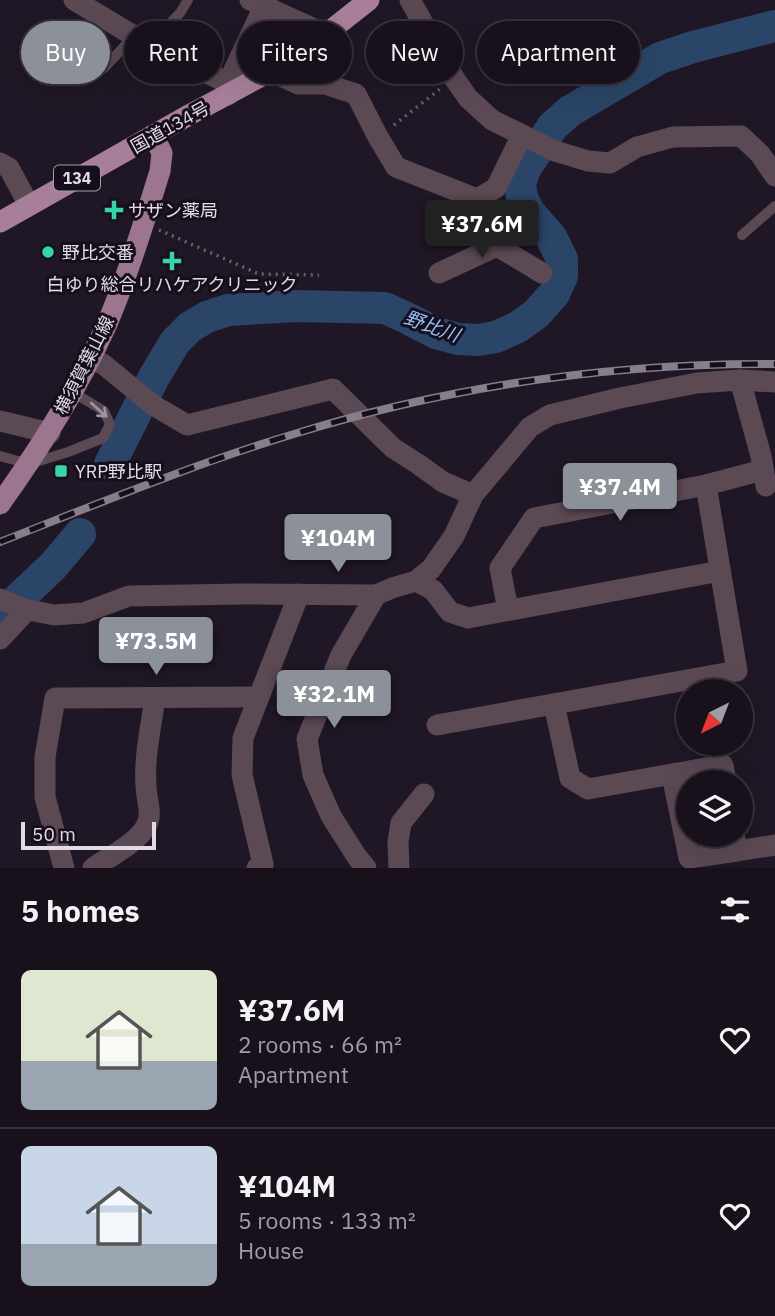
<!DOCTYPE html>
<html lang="en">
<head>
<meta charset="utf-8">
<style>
	:root { --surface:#18111c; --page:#211a25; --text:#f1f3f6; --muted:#9f9da3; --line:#36313b; --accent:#8c9099 }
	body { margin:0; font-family:"IBM Plex Sans","Noto Sans JP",sans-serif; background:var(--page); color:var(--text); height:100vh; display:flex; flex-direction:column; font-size:26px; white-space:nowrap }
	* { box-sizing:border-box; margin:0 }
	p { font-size:23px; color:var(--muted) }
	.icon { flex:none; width:38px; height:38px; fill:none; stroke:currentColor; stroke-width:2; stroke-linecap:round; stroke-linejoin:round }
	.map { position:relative; height:868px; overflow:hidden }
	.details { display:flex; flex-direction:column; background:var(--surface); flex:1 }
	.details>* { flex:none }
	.guide { position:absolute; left:21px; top:21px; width:733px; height:63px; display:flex; gap:14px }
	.needle { width:46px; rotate:222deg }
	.tools { position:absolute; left:676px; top:679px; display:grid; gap:14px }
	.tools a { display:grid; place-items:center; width:77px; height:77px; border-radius:50%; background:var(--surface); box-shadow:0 7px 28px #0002,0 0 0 2px var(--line); font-size:35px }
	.scale { position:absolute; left:21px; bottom:18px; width:135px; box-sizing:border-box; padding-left:7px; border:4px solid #e1dbe5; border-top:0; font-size:19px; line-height:24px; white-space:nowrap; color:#e1dbe5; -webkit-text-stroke:5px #170e1d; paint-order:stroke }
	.price { position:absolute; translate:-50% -60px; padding:0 16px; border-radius:7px; background:var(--accent); color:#fff; font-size:23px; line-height:46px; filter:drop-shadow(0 2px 4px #0008) }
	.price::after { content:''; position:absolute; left:50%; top:42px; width:21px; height:16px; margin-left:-10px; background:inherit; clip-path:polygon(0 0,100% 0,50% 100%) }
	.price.on { background:#222; color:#fff }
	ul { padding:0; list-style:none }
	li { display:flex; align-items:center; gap:21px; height:175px; padding:0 21px }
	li+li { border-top:2px solid var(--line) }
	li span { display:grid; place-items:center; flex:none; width:196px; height:140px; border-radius:10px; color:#555 }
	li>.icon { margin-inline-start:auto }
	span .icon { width:84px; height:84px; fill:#fffc; stroke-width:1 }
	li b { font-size:30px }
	h2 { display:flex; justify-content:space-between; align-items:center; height:84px; padding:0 21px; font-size:30px }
	.chip { padding:0 24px; border-radius:32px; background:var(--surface); box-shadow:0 7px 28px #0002,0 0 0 2px var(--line); font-size:24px; line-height:63px }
	.chip.on { background:var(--accent); color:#fff }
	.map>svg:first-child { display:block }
</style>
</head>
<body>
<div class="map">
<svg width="775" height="868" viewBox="0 0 775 868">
	<rect width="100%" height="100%" fill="#201726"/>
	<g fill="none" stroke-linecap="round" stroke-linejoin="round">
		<g stroke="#2a4567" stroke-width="32">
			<polyline points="110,464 154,377 175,342 190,327 207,317 228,310 296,306 385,308 409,319 436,333 458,339 478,340 496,337 518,327 536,314 554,294 562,276 562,259 551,237 529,212 522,198 520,184 525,169 553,126 570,111 660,58 693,47 775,26"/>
			<polyline points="0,616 53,566 80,534"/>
		</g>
		<g stroke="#69616e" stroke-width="3.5" stroke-dasharray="2 5" stroke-linecap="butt">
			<polyline points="394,125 440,89"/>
			<polyline points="159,230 259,274 319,275"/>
		</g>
		<g stroke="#5b4954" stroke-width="10">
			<polyline points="149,45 180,13 188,0"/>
			<polyline points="77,59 95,68 104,68 134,36"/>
			<polyline points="742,235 775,206"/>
			<polyline points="0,456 29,464 68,452 103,438 110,424 104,411 72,392"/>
		</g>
		<g stroke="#5b4954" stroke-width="21">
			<polyline points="74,0 149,45 228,83"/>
			<polyline points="250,0 326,34"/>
			<polyline points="410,0 454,78 468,98 492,120 555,151 588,161 610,163 637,147 673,137 741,136 760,154 775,176"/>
			<polyline points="271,71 298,84 325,84 356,94 378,137 396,167 477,199 496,188 522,135"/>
			<polyline points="228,95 228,83 267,0"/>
			<polyline points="0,163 9,168 29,205"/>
			<polyline points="477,199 497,246 542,273"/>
			<polyline points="439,273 497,246"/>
			<polyline points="90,358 103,364 153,405 187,425 333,389 393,448 418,464 443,482 473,495"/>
			<polyline points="740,380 761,456 766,486"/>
			<polyline points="0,421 50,433"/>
			<polyline points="416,581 433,590 450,612 468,618 720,571"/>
			<polyline points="0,599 24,609 54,615 83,613 129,596 242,594 376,595 392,588 416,581 431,569 454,536 473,495 530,427 550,415 620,398 697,383 740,380 775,382"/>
			<polyline points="508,610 500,568 534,518 706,485 763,470"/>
			<polyline points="0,639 27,610"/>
			<polyline points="554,704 570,778 588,789 723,765 726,782"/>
			<polyline points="437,725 737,671 706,485"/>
			<polyline points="672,775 689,858 737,851"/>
			<polyline points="734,835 737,851 775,845"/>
			<polyline points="64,868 45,797 45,757 55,698 258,697"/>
			<path d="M93 868C109 857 135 844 145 828 154 815 146 800 146 786 144 756 151 727 155 698"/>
			<polyline points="257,868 263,864 242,775 243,738 299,594"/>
			<polyline points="366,868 357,857 331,816 313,775 307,739 341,655 376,595"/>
			<polyline points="399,868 398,842 401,823 424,794"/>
		</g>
		<path stroke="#9b768e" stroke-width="21" d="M0 504C41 447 78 388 107 324 128 274 144 223 160 171L162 153 153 135"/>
		<polyline stroke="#a87f9a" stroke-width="21" points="0,222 189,115 271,71 326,34 369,0"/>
		<defs>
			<path id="rail" d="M0 542C97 504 194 464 294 434 450 386 612 363 775 364"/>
		</defs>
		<use href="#rail" stroke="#867e8a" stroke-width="8"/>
		<use href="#rail" stroke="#170e1d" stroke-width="5" stroke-dasharray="16" stroke-linecap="butt"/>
	</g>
	<defs><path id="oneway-shaft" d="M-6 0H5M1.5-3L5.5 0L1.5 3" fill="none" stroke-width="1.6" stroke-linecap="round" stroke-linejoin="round" transform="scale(1.75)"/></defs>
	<use stroke="#9e929c" href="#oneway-shaft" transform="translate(99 410) rotate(42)"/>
	<g fill="#36d4a7" stroke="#170e1d" stroke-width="2.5">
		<path d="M110.5 199.5h7v7h7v7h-7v7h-7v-7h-7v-7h7z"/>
		<circle cx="48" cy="252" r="7"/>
		<path d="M168.5 250.5h7v7h7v7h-7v7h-7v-7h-7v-7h7z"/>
		<rect x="54" y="464" width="14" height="14" rx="3.5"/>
	</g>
	<g text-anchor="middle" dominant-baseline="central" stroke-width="6" stroke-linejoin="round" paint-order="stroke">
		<rect fill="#170e1d" stroke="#a49ea9" stroke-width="2" x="54" y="165.5" width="46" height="25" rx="5"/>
		<g font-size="16" font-weight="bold" fill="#e1dbe5">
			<text x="77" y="178">134</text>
		</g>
		<g font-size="18" fill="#e1dbe5" stroke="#170e1d">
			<text transform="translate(170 127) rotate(-29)">国道134号</text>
			<text transform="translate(84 365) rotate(-63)">横須賀葉山線</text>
		</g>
		<g font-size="18" fill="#e1dbe5" stroke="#170e1d" text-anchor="start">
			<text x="128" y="210">サザン薬局</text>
			<text x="62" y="252">野比交番</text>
			<text x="172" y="284" text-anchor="middle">白ゆり総合リハケアクリニック</text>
			<text x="75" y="471">YRP野比駅</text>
		</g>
		<g font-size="19" font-style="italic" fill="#94c2fc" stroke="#170e1d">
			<text transform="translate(432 326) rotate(20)">野比川</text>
		</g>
	</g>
</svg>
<div class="tools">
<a><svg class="needle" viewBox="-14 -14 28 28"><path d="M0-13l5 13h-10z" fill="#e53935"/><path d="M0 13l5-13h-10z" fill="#9f9da3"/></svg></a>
<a><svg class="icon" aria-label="layers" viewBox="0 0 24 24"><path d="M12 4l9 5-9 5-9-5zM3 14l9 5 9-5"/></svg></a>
</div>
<div class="scale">50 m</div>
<b class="price on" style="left:482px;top:260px">¥37.6M</b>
<b class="price" style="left:620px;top:523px">¥37.4M</b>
<b class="price" style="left:338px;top:574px">¥104M</b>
<b class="price" style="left:156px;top:677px">¥73.5M</b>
<b class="price" style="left:334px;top:730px">¥32.1M</b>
<div class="guide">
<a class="chip on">Buy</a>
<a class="chip">Rent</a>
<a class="chip">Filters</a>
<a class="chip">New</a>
<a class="chip">Apartment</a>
</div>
</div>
<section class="details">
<h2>5 homes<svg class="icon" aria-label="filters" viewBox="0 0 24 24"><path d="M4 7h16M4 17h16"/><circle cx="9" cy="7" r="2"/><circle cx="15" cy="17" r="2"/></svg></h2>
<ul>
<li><span style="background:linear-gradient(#dfe7d0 65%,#9aa5b1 0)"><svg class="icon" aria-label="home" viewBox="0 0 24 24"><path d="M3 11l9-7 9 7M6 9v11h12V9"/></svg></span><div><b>¥37.6M</b><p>2 rooms · 66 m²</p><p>Apartment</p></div><svg class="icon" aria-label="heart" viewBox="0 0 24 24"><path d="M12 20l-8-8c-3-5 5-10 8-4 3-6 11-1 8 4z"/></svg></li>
<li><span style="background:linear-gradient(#c9d6e8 70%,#9aa5b1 0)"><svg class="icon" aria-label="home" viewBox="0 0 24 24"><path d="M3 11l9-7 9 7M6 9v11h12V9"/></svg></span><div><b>¥104M</b><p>5 rooms · 133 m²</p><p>House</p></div><svg class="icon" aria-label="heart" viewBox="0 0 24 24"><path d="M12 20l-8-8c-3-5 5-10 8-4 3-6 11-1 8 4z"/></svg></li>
</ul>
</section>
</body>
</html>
